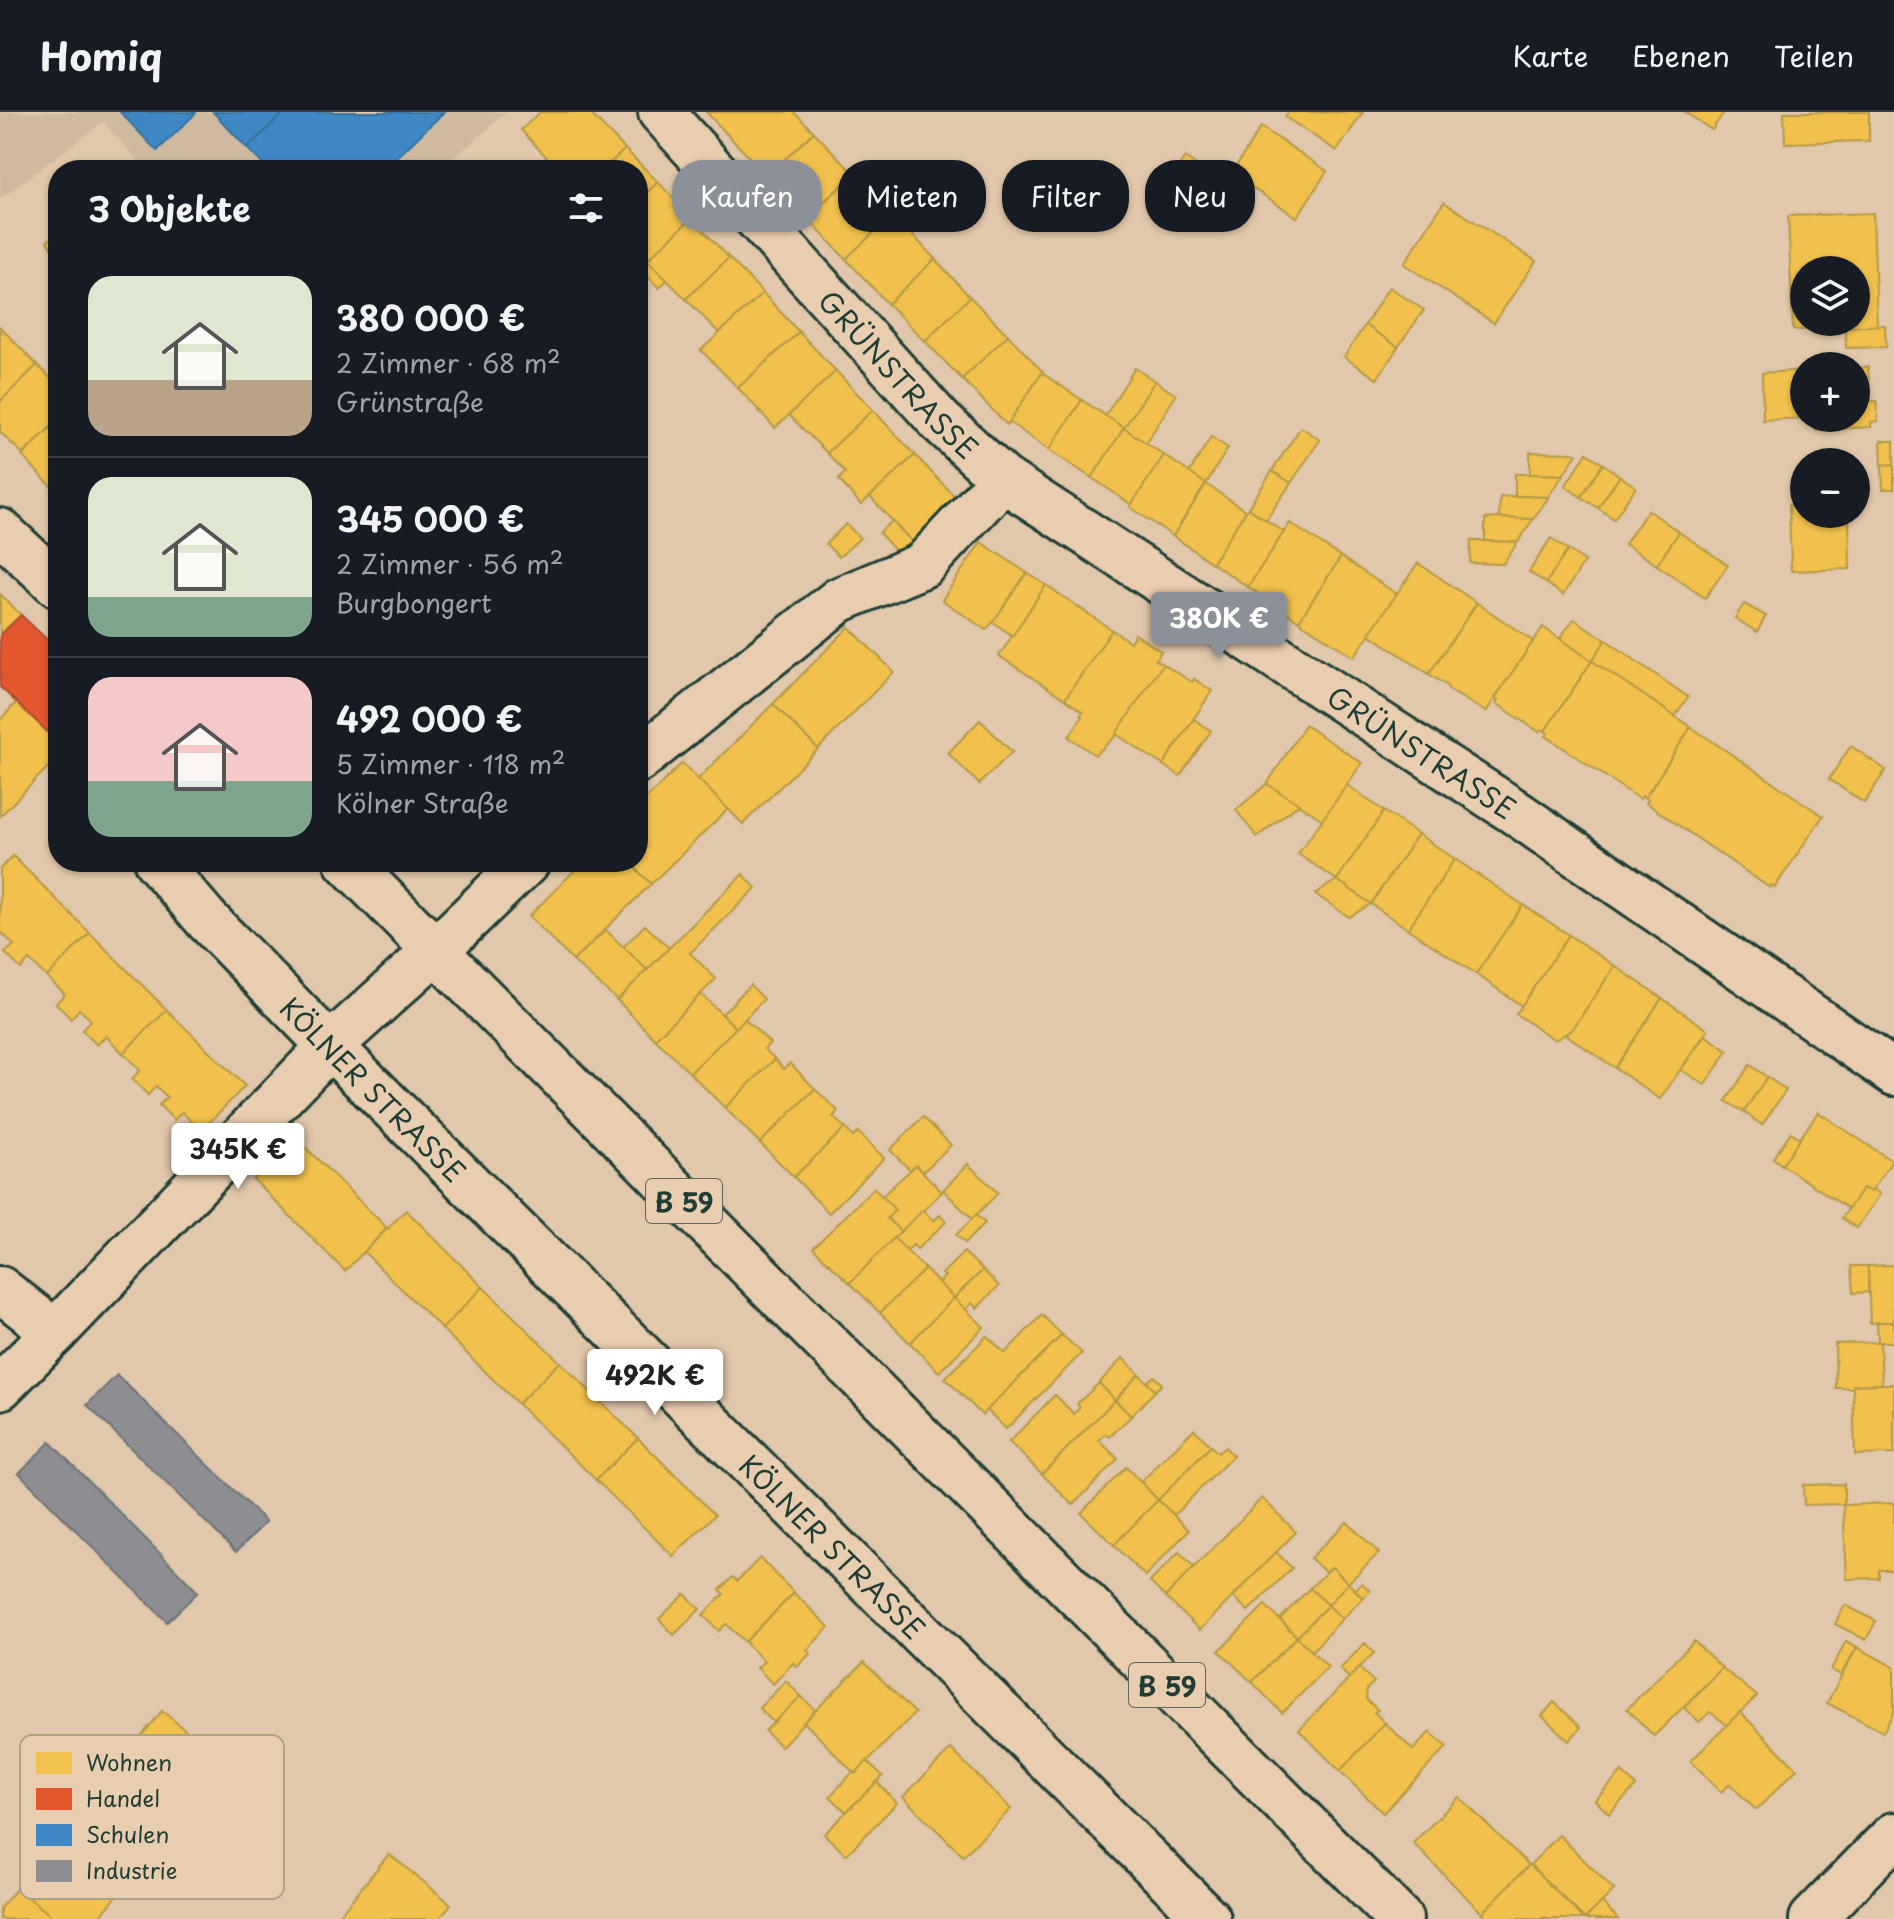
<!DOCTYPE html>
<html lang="de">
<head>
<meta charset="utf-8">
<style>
	:root { --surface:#171b24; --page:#20242c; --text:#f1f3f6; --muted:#9ea1a6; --line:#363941; --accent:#8c9099 }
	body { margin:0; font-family:"Playpen Sans",sans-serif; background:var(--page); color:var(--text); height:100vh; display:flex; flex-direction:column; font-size:30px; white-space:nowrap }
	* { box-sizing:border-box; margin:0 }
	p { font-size:26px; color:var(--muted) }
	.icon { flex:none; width:44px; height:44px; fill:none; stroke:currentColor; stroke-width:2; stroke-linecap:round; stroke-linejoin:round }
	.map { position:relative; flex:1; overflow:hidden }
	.side { position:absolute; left:48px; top:48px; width:600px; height:712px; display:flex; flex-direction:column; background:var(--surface); border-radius:32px; box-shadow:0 2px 6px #0004 }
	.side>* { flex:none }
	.top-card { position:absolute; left:672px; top:48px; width:760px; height:72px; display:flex; gap:16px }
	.fabs { position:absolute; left:1790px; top:144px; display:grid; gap:16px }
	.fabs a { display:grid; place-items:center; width:80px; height:80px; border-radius:50%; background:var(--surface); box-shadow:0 2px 6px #0004; font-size:40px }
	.price { position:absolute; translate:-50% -68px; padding:0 18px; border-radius:8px; background:#fff; color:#222; font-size:26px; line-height:52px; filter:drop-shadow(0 2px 4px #0008) }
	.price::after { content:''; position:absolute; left:50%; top:48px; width:24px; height:18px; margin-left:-12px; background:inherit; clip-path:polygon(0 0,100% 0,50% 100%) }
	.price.selected { background:var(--accent); color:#fff }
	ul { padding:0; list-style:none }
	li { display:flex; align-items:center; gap:24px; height:200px; padding:0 40px }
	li+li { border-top:2px solid var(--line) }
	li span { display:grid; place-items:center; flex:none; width:224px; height:160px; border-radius:24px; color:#555 }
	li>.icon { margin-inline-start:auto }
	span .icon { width:96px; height:96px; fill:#fffc; stroke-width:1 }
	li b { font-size:34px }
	h2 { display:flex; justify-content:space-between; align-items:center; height:96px; padding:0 40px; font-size:34px }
	.tag { padding:0 28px; border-radius:32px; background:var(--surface); box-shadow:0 2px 6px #0004; font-size:28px; line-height:72px }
	.tag.selected { background:var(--accent); color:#fff }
	header { display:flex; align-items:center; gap:48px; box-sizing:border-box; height:112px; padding:0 40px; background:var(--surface); border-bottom:2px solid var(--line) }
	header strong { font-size:38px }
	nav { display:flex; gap:44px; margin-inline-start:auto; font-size:28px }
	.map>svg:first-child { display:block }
</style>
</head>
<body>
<header>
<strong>Homiq</strong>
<nav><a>Karte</a><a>Ebenen</a><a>Teilen</a></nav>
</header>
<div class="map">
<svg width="1894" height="1807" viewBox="0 0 1894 1807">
	<rect width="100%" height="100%" fill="#e1c7ab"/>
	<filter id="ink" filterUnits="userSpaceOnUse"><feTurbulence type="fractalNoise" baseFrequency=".0125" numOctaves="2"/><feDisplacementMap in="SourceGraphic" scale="16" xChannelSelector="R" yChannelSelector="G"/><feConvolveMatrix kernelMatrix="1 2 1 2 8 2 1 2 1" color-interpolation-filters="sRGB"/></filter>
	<g filter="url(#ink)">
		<polygon fill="#cfbaa0" points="0,0 506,0 471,32 437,58 146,58 103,10 0,87"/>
		<g fill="#f2c14e" stroke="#b39946" stroke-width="2" fill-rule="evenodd">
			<polygon points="540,0 589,0 625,37 603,58 559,58 521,18"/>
			<polygon points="706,0 794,0 814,20 767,64"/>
			<polygon points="1288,0 1363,0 1337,39 1285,5"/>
			<polygon points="1685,0 1724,0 1712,18"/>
			<polygon points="1784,0 1869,0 1869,29 1785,31"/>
			<polygon points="1261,15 1327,59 1297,105 1231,62"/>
			<polygon points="814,20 854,62 807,106 767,64"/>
			<polygon points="625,37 658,70 638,89 638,58 603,58"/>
			<polygon points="1185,45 1202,57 1179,91 1161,80"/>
			<polygon points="854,62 893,102 846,147 807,106"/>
			<polygon points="658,70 692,106 647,148 638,139 638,89"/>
			<polygon points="1444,90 1536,149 1494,211 1404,152"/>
			<path d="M1873 101 1877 215 1793 218 1788 104ZM1804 158H1856V210H1804Z"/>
			<polygon points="893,102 935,147 888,192 846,147"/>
			<polygon points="692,106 729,146 686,187 647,148"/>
			<polygon points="58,122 58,147 47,129"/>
			<polygon points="729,146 763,181 719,221 686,187"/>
			<polygon points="935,147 970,185 925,229 888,192"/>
			<polygon points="647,148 667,168 659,176 639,155"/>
			<polygon points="1389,175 1424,198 1398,235 1365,213"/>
			<polygon points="763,181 799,220 738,276 701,238"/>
			<polygon points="970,185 1008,223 962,267 925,229"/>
			<polygon points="1365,213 1398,235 1377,267 1344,245"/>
			<polygon points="1885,213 1886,235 1846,236 1845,215"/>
			<polygon points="0,215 37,253 0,290"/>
			<polygon points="799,220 836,259 775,316 738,276"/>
			<polygon points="1008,223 1043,260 1007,313 962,267"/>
			<polygon points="37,253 58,273 58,308 23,342 0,320 0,290"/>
			<polygon points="1868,255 1870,289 1877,289 1878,309 1871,310 1871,315 1816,318 1816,306 1856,306 1856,256"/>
			<polygon points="1135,256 1155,269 1124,316 1105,304"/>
			<polygon points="1804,258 1805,306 1763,308 1762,261"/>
			<polygon points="836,259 873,298 827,341 789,303"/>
			<polygon points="1042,261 1082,288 1049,338 1009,310"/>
			<polygon points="1155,269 1176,283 1146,331 1124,316"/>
			<polygon points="1082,288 1124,316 1092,366 1049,338"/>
			<polygon points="873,298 915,343 861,393 839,368 845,360 827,341"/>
			<polygon points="58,308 58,381 22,344"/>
			<polygon points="1301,315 1320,328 1291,371 1272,359"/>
			<polygon points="1124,316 1164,343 1132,393 1092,366"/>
			<polygon points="1211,325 1228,336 1206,372 1189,361"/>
			<polygon points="1881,329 1894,329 1894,352 1882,353"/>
			<polygon points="1530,340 1576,341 1577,342 1563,363 1530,362"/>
			<polygon points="1587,341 1603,352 1581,385 1565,374"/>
			<polygon points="915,343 962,392 918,436 870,385"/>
			<polygon points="1164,343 1206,372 1173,424 1130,395"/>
			<polygon points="1603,352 1620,364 1598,396 1581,385"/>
			<polygon points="1894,352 1894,377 1883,377 1882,353"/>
			<polygon points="1272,359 1291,371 1266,408 1248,396"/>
			<polygon points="1515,362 1530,362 1563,363 1548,385 1515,384"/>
			<polygon points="1620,364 1636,375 1614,407 1598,396"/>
			<polygon points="1206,372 1246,399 1212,451 1173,424"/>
			<polygon points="1515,384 1548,385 1548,386 1533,407 1499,406 1500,385"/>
			<polygon points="1804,392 1804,402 1849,402 1850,457 1791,459 1789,393"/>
			<polygon points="1248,396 1284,420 1248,475 1212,451"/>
			<polygon points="1648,398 1679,420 1657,453 1625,432"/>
			<polygon points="1499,406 1533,407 1518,430 1485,429 1485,407"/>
			<polygon points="892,409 918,436 904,448 879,421"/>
			<polygon points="1290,411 1341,445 1299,509 1248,475"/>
			<polygon points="846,412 860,426 839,445 826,432"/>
			<polygon points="1679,420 1728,453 1705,486 1657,453"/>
			<polygon points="1551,426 1568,438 1546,471 1529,460"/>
			<polygon points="1471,429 1485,429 1518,430 1503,452 1470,451"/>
			<polygon points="981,430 1027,461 993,510 986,518 942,488"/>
			<polygon points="1568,438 1585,449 1563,483 1546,471"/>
			<polygon points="1341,445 1397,482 1354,545 1299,509"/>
			<polygon points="1418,451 1477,491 1429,562 1369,522"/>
			<polygon points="1027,461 1046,473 1013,524 993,510"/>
			<polygon points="1046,473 1112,518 1065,587 999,544"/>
			<polygon points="0,482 21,503 0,523"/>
			<polygon points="1477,491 1533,529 1486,600 1449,578 1447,574 1429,562"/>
			<polygon points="1744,492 1766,504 1757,520 1735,506"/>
			<polygon points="1574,507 1606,528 1592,549 1560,526"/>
			<polygon points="849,515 894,560 818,637 773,592"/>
			<polygon points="1543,515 1592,549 1545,619 1542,617 1539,620 1496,591 1498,588 1495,586"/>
			<polygon points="1112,518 1130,530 1135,522 1161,539 1156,548 1163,552 1117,623 1095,643 1069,625 1082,605 1080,604 1083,600 1065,587"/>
			<polygon points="1606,528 1688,585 1675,604 1592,549"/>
			<polygon points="1592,549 1691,615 1645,686 1642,684 1640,687 1630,681 1546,624 1548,621 1545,619"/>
			<polygon points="1163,552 1192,570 1194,567 1212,579 1163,653 1116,622"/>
			<polygon points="17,590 58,630 58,645 0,704 0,608"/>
			<polygon points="773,592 818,637 743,712 698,667"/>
			<polygon points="1194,607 1211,619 1180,664 1163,653"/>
			<polygon points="980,608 1012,640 979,672 948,641"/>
			<polygon points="1305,613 1362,651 1323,708 1267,672"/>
			<polygon points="1691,615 1823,704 1775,775 1772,773 1770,776 1646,691 1648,688 1645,686"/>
			<polygon points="1851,634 1886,658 1864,691 1829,667"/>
			<polygon points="682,651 728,697 651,772 629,750 638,750 638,695"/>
			<polygon points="1267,672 1299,692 1257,725 1236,698"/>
			<polygon points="1347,673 1384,699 1337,768 1298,742"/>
			<polygon points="1384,699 1418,722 1371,792 1337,768"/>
			<polygon points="1418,722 1455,747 1408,817 1371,792"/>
			<polygon points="13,744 90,821 47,865 29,848 21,857 5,841 14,833 2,821 0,823 0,757"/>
			<polygon points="1455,747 1523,793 1476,862 1408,817"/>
			<polygon points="583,750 629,750 651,772 573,849 529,804"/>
			<polygon points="743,762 756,776 690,841 716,867 655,927 617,888"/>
			<polygon points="1337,768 1371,792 1349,805 1315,782"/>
			<polygon points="1523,793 1569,823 1522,894 1476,862"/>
			<polygon points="645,813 669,836 647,858 623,835"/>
			<polygon points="606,818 647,858 617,888 573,849"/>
			<polygon points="90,821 167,898 123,941 106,924 97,933 82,918 91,908 79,897 71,907 56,891 65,882 47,865"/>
			<polygon points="1569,823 1615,854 1572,918 1555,928 1516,902"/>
			<polygon points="1615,854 1662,886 1615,956 1565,922 1572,918"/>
			<polygon points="750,873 764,887 736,916 722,902"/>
			<polygon points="701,882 736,916 690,961 655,927"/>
			<polygon points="1662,886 1708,918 1660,987 1615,956"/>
			<polygon points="167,898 245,974 201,1019 182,1000 174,1008 159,993 167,985 156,974 148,983 132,967 140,958 123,941"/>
			<polygon points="745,907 770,931 764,937 775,947 725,996 690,961"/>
			<polygon points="1705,923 1728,939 1705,973 1681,958"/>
			<polygon points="775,947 784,957 790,951 815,977 760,1031 725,996"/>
			<polygon points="1750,953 1767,965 1744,1000 1726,989"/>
			<polygon points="1767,965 1786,978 1762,1013 1744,1000"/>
			<polygon points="815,977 838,999 833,1005 845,1016 794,1065 760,1031"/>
			<polygon points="1818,1000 1892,1049 1873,1077 1871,1080 1863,1076 1849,1097 1782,1053"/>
			<polygon points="923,1005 951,1033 923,1060 916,1053 910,1058 890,1038"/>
			<polygon points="845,1016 853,1025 858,1020 884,1046 829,1101 794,1065"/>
			<polygon points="1791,1020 1800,1026 1782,1053 1773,1046"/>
			<polygon points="295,1025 387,1116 345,1159 253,1067"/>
			<polygon points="968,1052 998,1081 972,1107 943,1078"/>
			<polygon points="916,1053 942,1080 901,1120 887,1106 895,1098 882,1084"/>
			<polygon points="874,1076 895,1098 887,1106 901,1120 850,1171 813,1136"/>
			<polygon points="1863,1076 1871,1080 1873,1077 1880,1082 1857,1116 1842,1106"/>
			<polygon points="406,1098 483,1175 442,1217 364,1140"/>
			<polygon points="923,1098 934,1109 940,1103 946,1110 917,1137 913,1133 907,1139 894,1126"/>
			<polygon points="976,1103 985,1111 965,1131 956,1123"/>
			<polygon points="894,1126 925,1157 880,1201 850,1171"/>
			<polygon points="964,1140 983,1158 954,1186 939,1171 945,1164 942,1162"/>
			<polygon points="1894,1153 1894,1210 1870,1211 1868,1154"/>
			<polygon points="1851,1154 1868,1154 1868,1180 1853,1181"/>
			<polygon points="925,1157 954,1186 910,1231 880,1201"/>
			<polygon points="983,1158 999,1174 977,1196 972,1191 965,1198 954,1186"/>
			<polygon points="483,1175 560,1250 518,1292 442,1217"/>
			<polygon points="954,1186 984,1215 939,1260 910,1231"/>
			<polygon points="1042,1203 1062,1223 982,1303 945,1266 987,1224 1005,1241"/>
			<polygon points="1877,1210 1894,1210 1894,1230 1878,1230"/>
			<polygon points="1062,1223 1082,1241 1006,1317 987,1298"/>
			<polygon points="1878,1230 1880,1230 1882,1272 1853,1273 1853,1276 1836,1276 1835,1232"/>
			<polygon points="1123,1246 1139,1262 1115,1288 1099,1271"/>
			<polygon points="560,1250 638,1326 596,1368 518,1292"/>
			<polygon points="1139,1262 1155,1279 1131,1304 1115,1288"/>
			<polygon points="1154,1264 1162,1272 1155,1279 1147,1270"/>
			<polygon points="1099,1271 1115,1288 1042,1362 1009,1330 1055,1283 1074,1302 1080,1295 1077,1292"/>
			<polygon points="1882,1272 1894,1272 1894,1342 1855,1343 1853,1273"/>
			<polygon points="1115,1288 1131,1304 1110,1325 1106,1322 1099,1328 1118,1347 1073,1393 1042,1362"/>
			<polygon points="1194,1317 1211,1334 1158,1388 1141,1370"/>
			<polygon points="638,1326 715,1403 673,1444 596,1368"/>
			<polygon points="1211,1334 1218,1341 1225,1335 1233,1344 1174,1403 1158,1388"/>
			<polygon points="1126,1355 1158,1388 1114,1433 1081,1401"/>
			<polygon points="1844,1372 1844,1392 1804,1393 1803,1373"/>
			<polygon points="1262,1386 1296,1420 1200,1518 1165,1485"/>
			<polygon points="1158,1388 1189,1418 1145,1464 1114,1433"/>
			<polygon points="1894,1391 1894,1458 1879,1458 1879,1466 1847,1467 1843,1393"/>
			<polygon points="1347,1410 1379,1441 1348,1471 1332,1455 1325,1460 1310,1446"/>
			<polygon points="1179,1440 1194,1455 1165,1485 1150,1470"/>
			<polygon points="1276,1440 1292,1456 1248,1499 1233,1485"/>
			<polygon points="760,1446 794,1481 745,1530 726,1512 719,1519 703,1503 724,1482 720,1478 733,1465 737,1469"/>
			<polygon points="1332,1455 1348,1471 1328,1493 1310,1476"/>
			<polygon points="1348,1471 1363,1486 1342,1507 1328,1493"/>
			<polygon points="1362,1471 1370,1479 1363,1486 1355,1478"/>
			<polygon points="1310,1476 1328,1493 1297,1525 1280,1507"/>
			<polygon points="794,1481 829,1515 807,1538 810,1542 797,1555 793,1551 773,1572 757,1556 764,1549 745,1530"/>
			<polygon points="685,1482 700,1497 674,1523 659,1507"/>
			<polygon points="1265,1493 1297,1525 1252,1570 1219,1539"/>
			<polygon points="1328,1493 1342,1507 1312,1539 1297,1525"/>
			<polygon points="1845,1493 1876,1509 1866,1528 1835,1512"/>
			<polygon points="1297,1525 1328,1555 1282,1601 1252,1570"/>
			<polygon points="1694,1529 1722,1556 1654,1624 1627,1597"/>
			<polygon points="1846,1529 1857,1535 1841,1563 1831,1558"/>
			<polygon points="1365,1531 1374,1541 1349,1566 1340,1557"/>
			<polygon points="1857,1535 1894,1555 1894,1600 1883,1620 1827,1591"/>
			<polygon points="864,1550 915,1601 855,1662 804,1610"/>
			<polygon points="1359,1556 1374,1570 1367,1577 1366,1587 1378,1598 1374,1600 1385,1611 1340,1659 1299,1618"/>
			<polygon points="1722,1556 1757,1584 1727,1613 1710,1600 1699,1610 1684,1596"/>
			<polygon points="786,1569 801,1584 774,1611 759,1596"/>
			<polygon points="801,1584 815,1598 781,1635 765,1619"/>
			<polygon points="1554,1590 1581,1615 1569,1629 1542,1604"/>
			<polygon points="162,1599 226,1651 153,1740 89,1687"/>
			<polygon points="1740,1600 1797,1657 1756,1698 1730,1672 1721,1680 1691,1649"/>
			<polygon points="1385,1611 1413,1638 1430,1620 1447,1635 1383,1701 1340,1659"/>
			<polygon points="951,1637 1011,1697 963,1744 903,1685"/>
			<polygon points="867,1649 883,1664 846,1700 830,1684 853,1660 855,1662"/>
			<polygon points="1622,1660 1636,1674 1609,1702 1595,1688"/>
			<polygon points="877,1670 897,1691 846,1743 824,1722"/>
			<polygon points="1459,1685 1529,1753 1482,1801 1413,1731"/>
			<polygon points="89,1687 153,1740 98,1807 55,1807 17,1776"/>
			<polygon points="1559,1723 1614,1778 1585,1807 1530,1753"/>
			<polygon points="389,1742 451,1792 439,1807 336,1807"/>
			<polygon points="1529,1753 1530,1753 1584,1807 1489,1807 1482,1801"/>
			<polygon points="17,1776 55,1807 0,1807 0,1796"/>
			<polygon points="1602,1790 1618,1807 1585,1807"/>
		</g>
		<polygon fill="#e4572e" stroke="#a94f30" stroke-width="2" points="21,503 58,538 58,630 0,575 0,523"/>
		<g fill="#3f88c5" stroke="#35729a" stroke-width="2">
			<polygon points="120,0 195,0 196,1 157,39"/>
			<polygon points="213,0 285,0 247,36"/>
			<polygon points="285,0 444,0 384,58 268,58 247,36"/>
		</g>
		<g fill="#8d8d92" stroke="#6c7576" stroke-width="2">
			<polygon points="117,1263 266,1410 236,1440 87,1293"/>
			<polygon points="50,1330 198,1480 167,1510 19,1361"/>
		</g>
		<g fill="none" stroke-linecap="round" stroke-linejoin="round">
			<defs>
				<g id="minor">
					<path id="s1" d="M661 0 940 309 1003 367 1512 698 1894 961"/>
					<polyline points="638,648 839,488 923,453 1003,367"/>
					<path id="s2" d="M157 750 207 808 330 934 1208 1807"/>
					<polyline points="0,1177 55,1220"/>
					<polyline points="0,1275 55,1220 330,934 435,839 527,750"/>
					<polyline points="1812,1807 1894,1723"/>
				</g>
				<g id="major">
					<polyline points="0,419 58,473"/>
					<polyline points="347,750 1400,1807"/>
				</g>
			</defs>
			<use href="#minor" stroke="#1f3d34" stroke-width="50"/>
			<use href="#major" stroke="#1f3d34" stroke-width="50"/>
			<use href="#minor" stroke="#e9cdb0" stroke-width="44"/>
			<use href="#major" stroke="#e9cdb0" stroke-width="44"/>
		</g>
	</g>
	<g text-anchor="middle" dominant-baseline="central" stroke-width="8" stroke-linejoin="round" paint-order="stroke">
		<g fill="#e9cdb0" stroke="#5c6859" stroke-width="2">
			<rect x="646" y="1067" width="76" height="44" rx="6"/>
			<rect x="1129" y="1551" width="76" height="44" rx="6"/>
		</g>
		<g font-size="26" font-weight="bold" fill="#1f3d34">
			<text x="684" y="1089">B 59</text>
			<text x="1167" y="1573">B 59</text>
		</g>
		<g font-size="28" fill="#1f3d34" stroke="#e9cdb0">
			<text stroke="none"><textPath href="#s1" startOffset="354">GRÜNSTRASSE</textPath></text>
			<text stroke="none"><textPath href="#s1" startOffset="1002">GRÜNSTRASSE</textPath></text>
			<text stroke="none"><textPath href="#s2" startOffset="314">KÖLNER STRASSE</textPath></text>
			<text stroke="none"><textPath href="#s2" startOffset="962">KÖLNER STRASSE</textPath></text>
		</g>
	</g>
	<rect x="20" y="1623" width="264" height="164" rx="12" fill="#e9cdb0" stroke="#aca28b" stroke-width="2"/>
	<rect x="36" y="1640" width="36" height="22" fill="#f2c14e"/>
	<rect x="36" y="1676" width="36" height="22" fill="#e4572e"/>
	<rect x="36" y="1712" width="36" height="22" fill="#3f88c5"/>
	<rect x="36" y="1748" width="36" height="22" fill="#8d8d92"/>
	<g font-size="22" fill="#1f3d34">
		<text x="86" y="1659">Wohnen</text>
		<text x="86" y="1695">Handel</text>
		<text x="86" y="1731">Schulen</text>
		<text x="86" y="1767">Industrie</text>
	</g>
</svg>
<div class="fabs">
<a><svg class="icon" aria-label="layers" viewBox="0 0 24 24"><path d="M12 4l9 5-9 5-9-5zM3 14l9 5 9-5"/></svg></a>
<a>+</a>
<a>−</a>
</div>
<b class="price selected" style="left:1219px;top:548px">380K €</b>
<b class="price" style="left:238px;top:1079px">345K €</b>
<b class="price" style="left:655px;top:1305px">492K €</b>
<div class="top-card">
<a class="tag selected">Kaufen</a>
<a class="tag">Mieten</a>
<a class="tag">Filter</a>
<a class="tag">Neu</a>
</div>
<section class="side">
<h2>3 Objekte<svg class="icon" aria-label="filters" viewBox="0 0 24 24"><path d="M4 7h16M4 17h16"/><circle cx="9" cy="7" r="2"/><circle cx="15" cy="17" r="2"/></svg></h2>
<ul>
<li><span style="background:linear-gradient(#dfe7d0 65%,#b9a48a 0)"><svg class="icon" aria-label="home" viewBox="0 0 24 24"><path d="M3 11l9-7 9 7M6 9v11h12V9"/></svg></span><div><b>380 000 €</b><p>2 Zimmer · 68 m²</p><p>Grünstraße</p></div></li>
<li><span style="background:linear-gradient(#dfe7d0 75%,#7fa58c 0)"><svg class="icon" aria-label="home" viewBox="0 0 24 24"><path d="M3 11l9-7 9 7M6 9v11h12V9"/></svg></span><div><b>345 000 €</b><p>2 Zimmer · 56 m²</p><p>Burgbongert</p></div></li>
<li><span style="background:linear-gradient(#f6c9c9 65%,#7fa58c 0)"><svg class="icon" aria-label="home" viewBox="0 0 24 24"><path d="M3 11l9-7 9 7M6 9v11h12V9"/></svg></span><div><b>492 000 €</b><p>5 Zimmer · 118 m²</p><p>Kölner Straße</p></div></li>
</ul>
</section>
</div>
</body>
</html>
